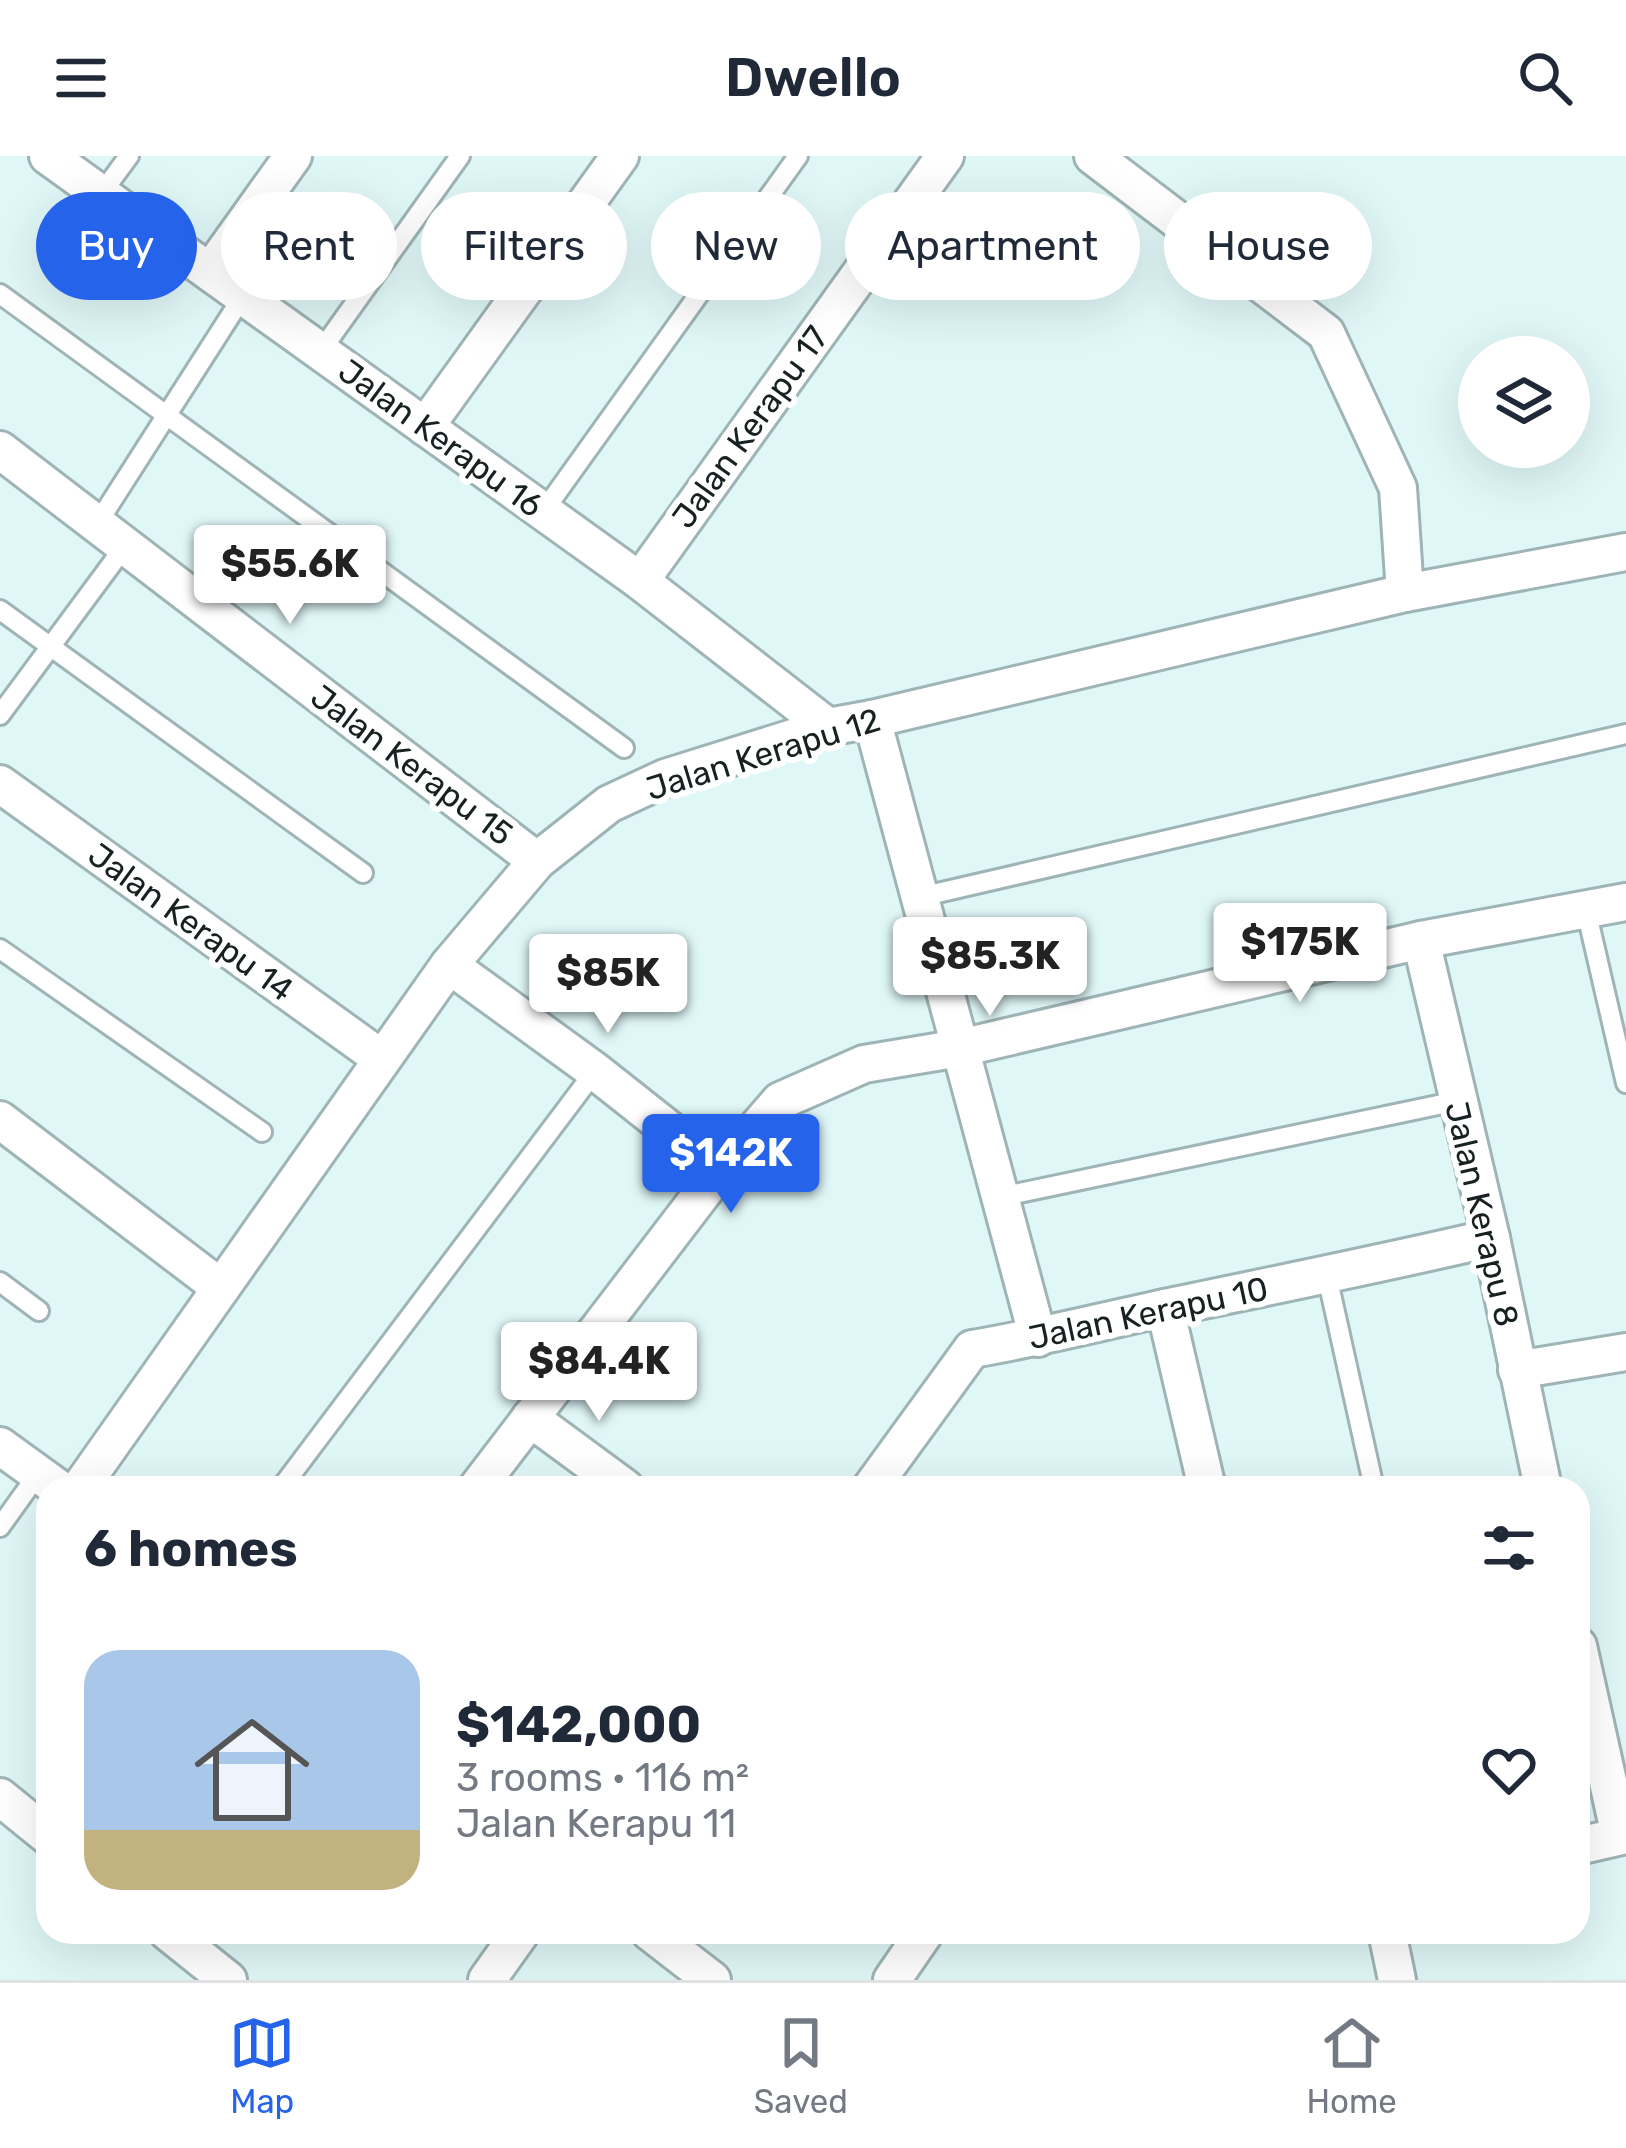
<!DOCTYPE html>
<html lang="en">
<head>
<meta charset="utf-8">
<style>
	:root { --surface:#fff; --page:#f6f6f7; --text:#1f2937; --muted:#747a83; --line:#e0e1e3; --accent:#2563eb }
	body { margin:0; font-family:Rubik,sans-serif; background:var(--page); color:var(--text); height:100vh; display:flex; flex-direction:column; font-size:45px; white-space:nowrap }
	* { box-sizing:border-box; margin:0 }
	p { font-size:39px; color:var(--muted) }
	.icon { flex:none; width:66px; height:66px; fill:none; stroke:currentColor; stroke-width:2; stroke-linecap:round; stroke-linejoin:round }
	.map { position:relative; flex:1; overflow:hidden }
	.side { position:absolute; left:36px; top:1320px; width:1554px; height:468px; display:flex; flex-direction:column; background:var(--surface); border-radius:36px; box-shadow:0 12px 48px #0002 }
	.side>* { flex:none }
	.guide { position:absolute; left:36px; top:36px; width:1554px; height:108px; display:flex; gap:24px }
	.fabs { position:absolute; left:1458px; top:180px; display:grid; gap:24px }
	.fabs a { display:grid; place-items:center; width:132px; height:132px; border-radius:50%; background:var(--surface); box-shadow:0 12px 48px #0002; font-size:60px }
	.price { position:absolute; translate:-50% -102px; padding:0 27px; border-radius:12px; background:#fff; color:#222; font-size:39px; line-height:78px; filter:drop-shadow(0 3px 6px #0008) }
	.price::after { content:''; position:absolute; left:50%; top:72px; width:36px; height:27px; margin-left:-18px; background:inherit; clip-path:polygon(0 0,100% 0,50% 100%) }
	.price.active { background:var(--accent); color:#fff }
	ul { padding:0; list-style:none }
	li { display:flex; align-items:center; gap:36px; height:300px; padding:0 48px }
	li+li { border-top:3px solid var(--line) }
	li span { display:grid; place-items:center; flex:none; width:336px; height:240px; border-radius:36px; color:#555 }
	li>.icon { margin-inline-start:auto }
	span .icon { width:144px; height:144px; fill:#fffc; stroke-width:1 }
	li b { font-size:51px }
	h2 { display:flex; justify-content:space-between; align-items:center; height:144px; padding:0 48px; font-size:51px }
	.pill { padding:0 42px; border-radius:54px; background:var(--surface); box-shadow:0 12px 48px #0002; font-size:42px; line-height:108px }
	.pill.active { background:var(--accent); color:#fff }
	header { display:flex; justify-content:space-between; align-items:center; height:156px; padding:0 48px; background:var(--surface); font-size:54px; font-weight:600 }
	.dock { display:flex; justify-content:space-around; align-items:center; height:168px; border-top:3px solid var(--line); background:var(--surface); font-size:33px; color:var(--muted) }
	.dock a { display:grid; justify-items:center; gap:6px }
	.dock .active { color:var(--accent) }
	.map>svg:first-child { display:block }
</style>
</head>
<body>
<header><svg class="icon" aria-label="menu" viewBox="0 0 24 24"><path d="M4 6h16M4 12h16M4 18h16"/></svg>Dwello<svg class="icon" aria-label="search" viewBox="0 0 24 24"><circle cx="10" cy="10" r="6"/><path d="M15 15l6 6"/></svg></header>
<div class="map">
<svg width="1626" height="1824" viewBox="0 0 1626 1824">
	<rect width="100%" height="100%" fill="#e0f7f8"/>
	<g fill="none" stroke-linecap="round" stroke-linejoin="round">
		<defs>
			<g id="service">
				<polyline points="101,38 129,0"/>
				<polyline points="0,138 624,592"/>
				<polyline points="320,196 460,0"/>
				<polyline points="543,356 798,0"/>
				<polyline points="97,368 243,140"/>
				<polyline points="0,454 363,717"/>
				<polyline points="0,559 125,390"/>
				<polyline points="920,741 1626,578"/>
				<polyline points="1586,754 1626,927"/>
				<polyline points="0,793 262,976"/>
				<polyline points="1000,1041 1457,945"/>
				<polyline points="1327,1120 1374,1332"/>
				<polyline points="0,1126 39,1155"/>
				<polyline points="281,1332 595,915"/>
				<polyline points="0,1371 38,1318"/>
			</g>
			<g id="minor">
				<polyline points="48,0 640,425 828,571"/>
				<polyline points="1093,0 1326,177 1398,332 1405,437"/>
				<polyline points="210,116 293,0"/>
				<polyline points="425,271 620,0"/>
				<polyline points="0,294 537,705"/>
				<polyline points="640,425 945,0"/>
				<polyline points="872,563 1038,1182"/>
				<polyline points="0,628 382,903"/>
				<polyline points="1421,784 1491,1082 1543,1332"/>
				<polyline points="449,809 595,915 720,1014"/>
				<polyline points="0,964 221,1132"/>
				<polyline points="1165,1152 1207,1332"/>
				<polyline points="1517,1214 1626,1196"/>
				<polyline points="530,1262 625,1332"/>
				<polyline points="0,1290 58,1332"/>
				<polyline points="80,1332 449,809 537,705 609,648 665,622 828,571 872,563 1405,437 1626,396"/>
				<polyline points="477,1332 720,1014 780,945 864,908 960,892 1421,784 1626,746"/>
				<path d="M871 1332 972 1193C1038 1182 1103 1165 1169 1151 1276 1129 1384 1107 1491 1082"/>
				<polyline points="1578,1490 1620,1680"/>
				<polyline points="0,1641 48,1680"/>
				<polyline points="1578,1690 1626,1679"/>
				<polyline points="168,1776 228,1824"/>
				<polyline points="650,1776 712,1824"/>
				<polyline points="1387,1776 1397,1824"/>
				<polyline points="487,1824 521,1776"/>
				<polyline points="892,1824 925,1776"/>
			</g>
		</defs>
		<use href="#service" stroke="#9fb4b6" stroke-width="24"/>
		<use href="#minor" stroke="#9fb4b6" stroke-width="42"/>
		<use href="#service" stroke="#fff" stroke-width="18"/>
		<use href="#minor" stroke="#fff" stroke-width="36"/>
	</g>
	<g text-anchor="middle" dominant-baseline="central" stroke-width="12" stroke-linejoin="round" paint-order="stroke">
		<g font-size="33" fill="#182121" stroke="#fff">
			<text transform="translate(750 271) rotate(-54)">Jalan Kerapu 17</text>
			<text transform="translate(441 282) rotate(36)">Jalan Kerapu 16</text>
			<text transform="translate(763 598) rotate(-17)">Jalan Kerapu 12</text>
			<text transform="translate(412 609) rotate(37)">Jalan Kerapu 15</text>
			<text transform="translate(191 766) rotate(36)">Jalan Kerapu 14</text>
			<text transform="translate(1482 1058) rotate(77)">Jalan Kerapu 8</text>
			<text transform="translate(1148 1157) rotate(-12)">Jalan Kerapu 10</text>
		</g>
	</g>
</svg>
<div class="fabs">
<a><svg class="icon" aria-label="layers" viewBox="0 0 24 24"><path d="M12 4l9 5-9 5-9-5zM3 14l9 5 9-5"/></svg></a>
</div>
<b class="price" style="left:290px;top:471px">$55.6K</b>
<b class="price" style="left:1300px;top:849px">$175K</b>
<b class="price" style="left:990px;top:863px">$85.3K</b>
<b class="price" style="left:608px;top:880px">$85K</b>
<b class="price active" style="left:731px;top:1060px">$142K</b>
<b class="price" style="left:599px;top:1268px">$84.4K</b>
<div class="guide">
<a class="pill active">Buy</a>
<a class="pill">Rent</a>
<a class="pill">Filters</a>
<a class="pill">New</a>
<a class="pill">Apartment</a>
<a class="pill">House</a>
</div>
<section class="side">
<h2>6 homes<svg class="icon" aria-label="filters" viewBox="0 0 24 24"><path d="M4 7h16M4 17h16"/><circle cx="9" cy="7" r="2"/><circle cx="15" cy="17" r="2"/></svg></h2>
<ul>
<li><span style="background:linear-gradient(#a9c7e8 75%,#c2b280 0)"><svg class="icon" aria-label="home" viewBox="0 0 24 24"><path d="M3 11l9-7 9 7M6 9v11h12V9"/></svg></span><div><b>$142,000</b><p>3 rooms · 116 m²</p><p>Jalan Kerapu 11</p></div><svg class="icon" aria-label="heart" viewBox="0 0 24 24"><path d="M12 20l-8-8c-3-5 5-10 8-4 3-6 11-1 8 4z"/></svg></li>
</ul>
</section>
</div>
<nav class="dock">
<a class="active"><svg class="icon" aria-label="map" viewBox="0 0 24 24"><path d="M3 6l6-2 6 2 6-2v14l-6 2-6-2-6 2zM9 4v14M15 6v14"/></svg>Map</a>
<a><svg class="icon" aria-label="saved" viewBox="0 0 24 24"><path d="M7 4h10v16l-5-4-5 4z"/></svg>Saved</a>
<a><svg class="icon" aria-label="home" viewBox="0 0 24 24"><path d="M3 11l9-7 9 7M6 9v11h12V9"/></svg>Home</a>
</nav>
</body>
</html>
